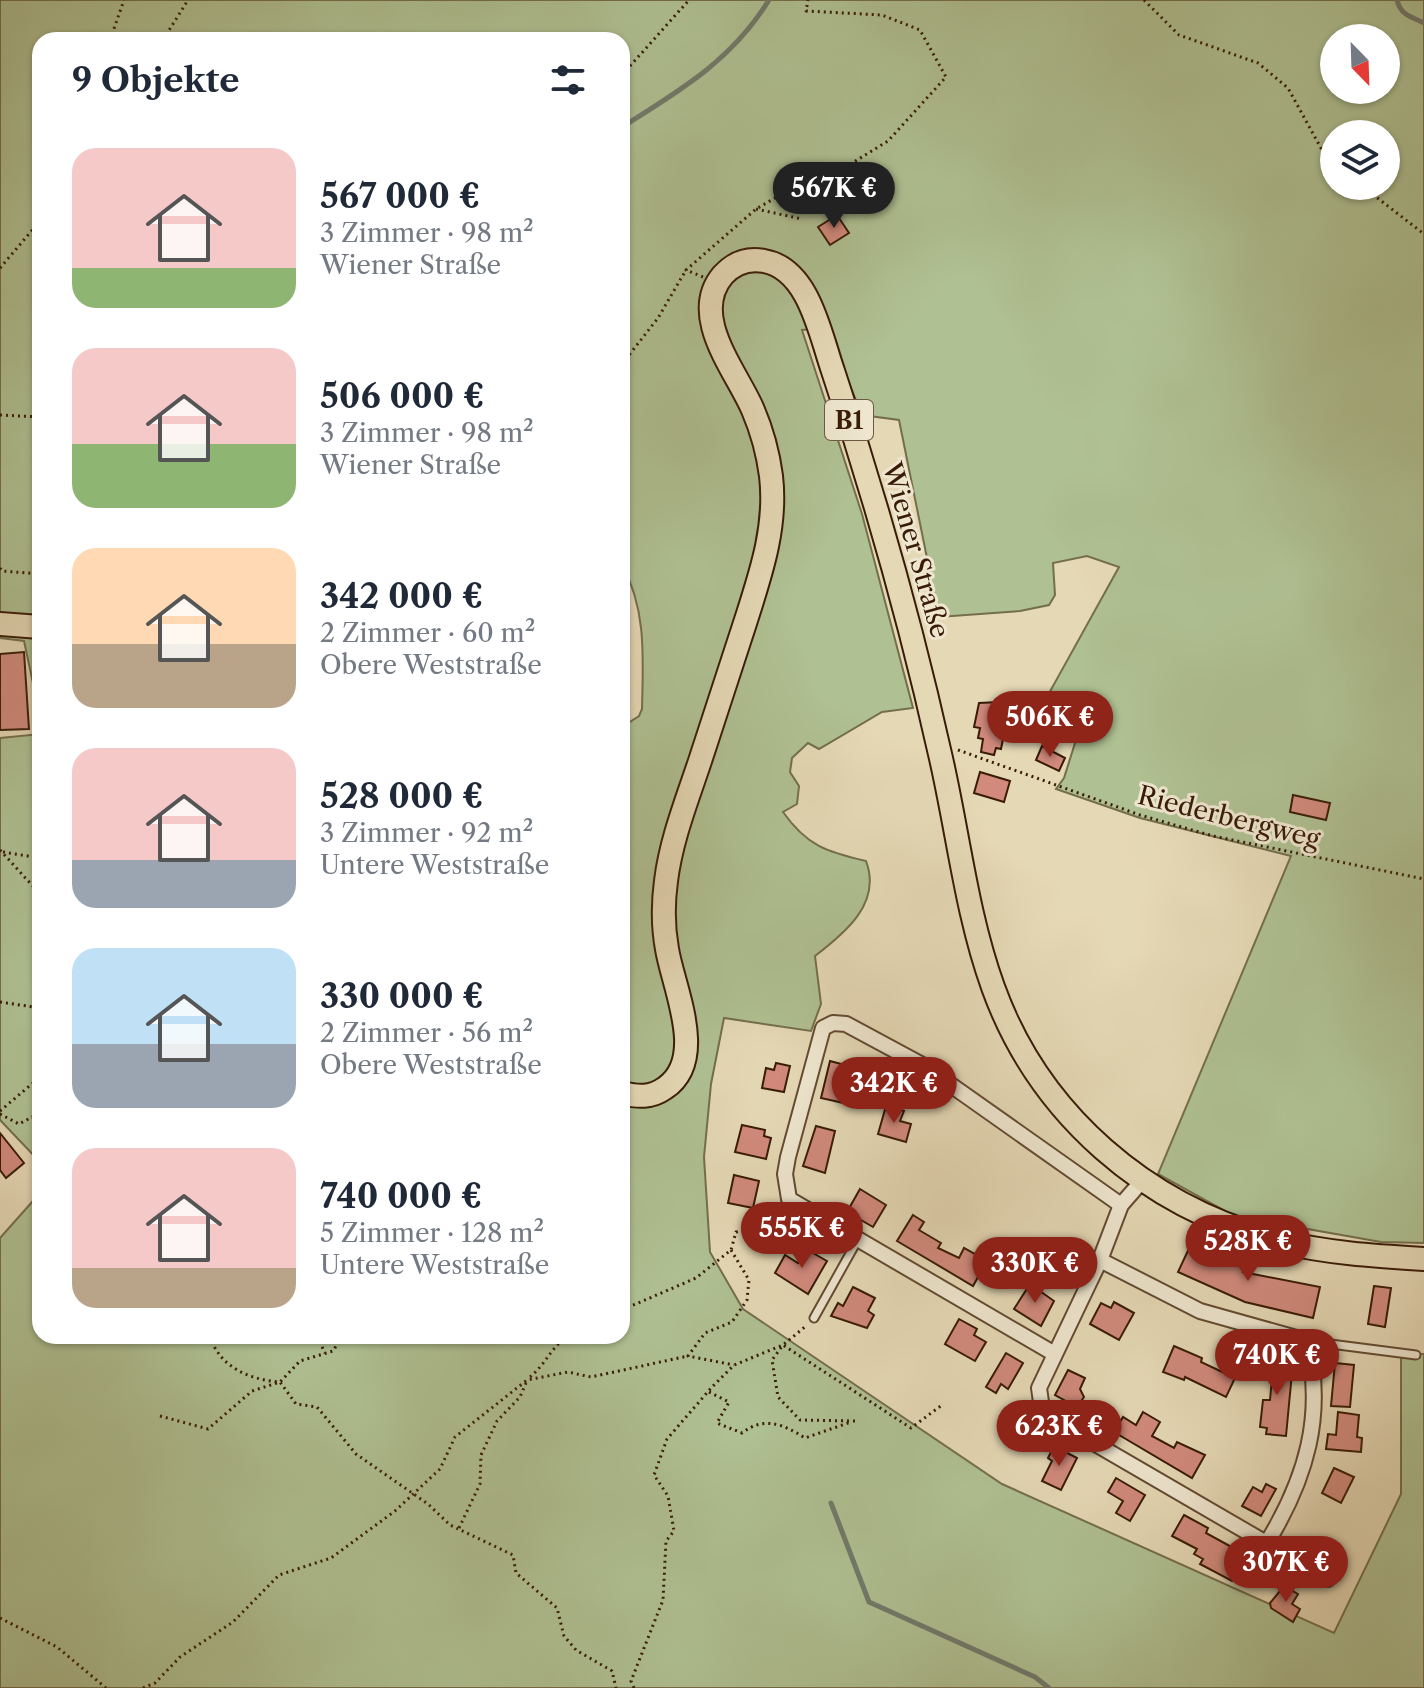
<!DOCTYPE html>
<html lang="de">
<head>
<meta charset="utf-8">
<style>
	:root { --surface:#fff; --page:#f2f2f3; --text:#1f2937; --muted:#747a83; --accent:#8f2418 }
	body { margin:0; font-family:"Libre Caslon Text",serif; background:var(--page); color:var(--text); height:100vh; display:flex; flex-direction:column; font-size:30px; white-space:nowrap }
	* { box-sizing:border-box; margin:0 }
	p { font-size:26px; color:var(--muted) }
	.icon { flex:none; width:44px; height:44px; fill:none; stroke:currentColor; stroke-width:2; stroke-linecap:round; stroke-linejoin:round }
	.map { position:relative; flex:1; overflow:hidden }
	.drawer { position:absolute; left:32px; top:32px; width:598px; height:1312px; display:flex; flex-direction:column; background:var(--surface); border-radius:24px; box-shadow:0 2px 6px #0004 }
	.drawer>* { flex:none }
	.needle { width:52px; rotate:157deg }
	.controls { position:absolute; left:1320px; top:24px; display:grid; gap:16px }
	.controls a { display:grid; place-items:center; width:80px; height:80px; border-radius:50%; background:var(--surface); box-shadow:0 2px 6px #0004; font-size:40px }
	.price { position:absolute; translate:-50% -68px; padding:0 18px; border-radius:28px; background:var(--accent); color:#fff; font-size:26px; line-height:52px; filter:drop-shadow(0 2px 4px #0008) }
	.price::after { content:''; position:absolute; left:50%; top:48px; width:24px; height:18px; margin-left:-12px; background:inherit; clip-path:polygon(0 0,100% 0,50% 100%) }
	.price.active { background:#222; color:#fff }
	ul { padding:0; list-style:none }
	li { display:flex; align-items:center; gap:24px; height:200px; padding:0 40px }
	li span { display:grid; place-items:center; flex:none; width:224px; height:160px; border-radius:24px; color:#555 }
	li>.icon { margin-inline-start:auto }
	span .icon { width:96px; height:96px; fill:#fffc; stroke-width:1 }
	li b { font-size:34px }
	h2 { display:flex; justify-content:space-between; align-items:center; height:96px; padding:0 40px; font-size:34px }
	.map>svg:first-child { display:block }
</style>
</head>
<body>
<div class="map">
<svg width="1424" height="1688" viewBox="0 0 1424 1688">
	<rect width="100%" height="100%" fill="#e5d8b5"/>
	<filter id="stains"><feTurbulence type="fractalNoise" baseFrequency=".0025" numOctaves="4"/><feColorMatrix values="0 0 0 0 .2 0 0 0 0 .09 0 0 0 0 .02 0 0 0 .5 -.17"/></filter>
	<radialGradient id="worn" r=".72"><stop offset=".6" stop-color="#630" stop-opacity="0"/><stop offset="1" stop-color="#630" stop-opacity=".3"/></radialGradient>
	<g fill="#afc092" stroke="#746e4c" stroke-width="2" fill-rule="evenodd">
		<path d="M0 0H1424V1243L1381 1242 1234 1216 1158 1174 1291 856 1140 818 1056 789 1064 778 1075 743 1059 733 1048 695 1119 567 1087 556 1053 563 1055 595 1049 605 1020 611 939 617 899 420 862 415 827 328 802 330 862 514 913 708 882 712 819 749 808 743 792 758 790 772 799 786 797 804 783 812C807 846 827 852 866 861 882 903 845 933 815 956L821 1004 811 1031 724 1018 711 1084 704 1157 710 1252 743 1309 1002 1484 1334 1633 1401 1494V1354H1424V1688H0V1238L40 1193V1336H622V727L639 716 642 709C643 659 647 610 622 565V40H40V716L24 641 0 638ZM1334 38H1386V90H1334ZM1334 134H1386V186H1334Z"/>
		<polygon points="40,734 40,1162 0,1120 0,738"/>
	</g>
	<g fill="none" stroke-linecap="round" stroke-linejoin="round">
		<g stroke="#717a6b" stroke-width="5">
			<path d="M1397 0C1401 16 1411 16 1424 23"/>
			<path d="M622 127C681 90 732 60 769 0"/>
			<polyline points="831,1503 869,1602 1035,1677 1049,1688"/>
		</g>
	</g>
	<g fill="#d18a7c" stroke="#391b07" stroke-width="2">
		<polygon points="837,215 849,233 830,245 818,227"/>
		<polygon points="24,652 29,729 0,730 0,654"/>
		<polygon points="999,702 995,723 1000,725 999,732 1004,734 1001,749 996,748 994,755 981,752 983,739 978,738 980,728 974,727 979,703"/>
		<polygon points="1042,746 1065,758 1059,771 1036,760"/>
		<polygon points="980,772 1010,781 1004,802 974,793"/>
		<polygon points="1293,795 1330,803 1326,820 1290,812"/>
		<polygon points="830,1061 845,1065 840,1088 851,1090 848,1104 821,1098"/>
		<polygon points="776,1063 790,1066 784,1092 762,1088 766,1068 774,1070"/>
		<polygon points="886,1106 904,1111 900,1121 911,1124 906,1142 878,1134"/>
		<polygon points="742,1125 765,1130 764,1136 771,1138 766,1159 735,1152"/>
		<polygon points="816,1126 835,1131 825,1173 803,1166"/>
		<polygon points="0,1133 24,1163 6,1178 0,1170"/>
		<polygon points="734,1175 759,1181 753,1208 728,1203"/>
		<polygon points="860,1189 886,1205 873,1227 847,1212"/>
		<polygon points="913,1215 924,1222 919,1230 941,1243 938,1248 959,1258 964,1248 987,1261 973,1286 897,1241"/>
		<polygon points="1192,1242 1246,1266 1243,1272 1320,1287 1313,1318 1245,1302 1178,1272"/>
		<polygon points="806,1249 827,1261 808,1294 775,1273 785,1255 798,1263"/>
		<polygon points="1030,1284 1054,1301 1041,1326 1014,1309"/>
		<polygon points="1374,1286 1391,1288 1385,1327 1368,1324"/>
		<polygon points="853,1287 875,1298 868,1311 874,1315 867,1328 831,1316 838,1303 843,1306"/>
		<polygon points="1114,1302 1134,1313 1119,1340 1090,1324 1101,1303 1111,1308"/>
		<polygon points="959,1319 977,1329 974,1335 986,1342 975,1361 945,1344"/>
		<polygon points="1174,1346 1202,1358 1201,1362 1235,1378 1226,1397 1185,1377 1184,1380 1163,1372"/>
		<polygon points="1006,1353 1023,1363 1008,1389 1001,1384 996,1393 986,1387"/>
		<polygon points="1266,1359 1293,1362 1286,1436 1266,1434 1267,1428 1260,1427 1263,1400 1270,1400 1272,1378 1264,1377"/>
		<polygon points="1335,1363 1354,1365 1350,1407 1331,1406"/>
		<polygon points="1068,1370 1085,1378 1080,1389 1084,1397 1080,1403 1073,1405 1055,1395"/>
		<polygon points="1143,1412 1160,1422 1152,1436 1174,1448 1177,1442 1205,1455 1192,1478 1114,1432 1123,1417 1136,1425"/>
		<polygon points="1338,1412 1359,1415 1357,1437 1362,1438 1361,1452 1326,1449 1328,1434 1336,1435"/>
		<polygon points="1054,1446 1077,1458 1061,1490 1042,1481 1052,1461 1048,1458"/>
		<polygon points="1334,1468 1354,1477 1341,1503 1322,1493"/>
		<polygon points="1116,1478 1145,1495 1130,1521 1116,1513 1123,1501 1108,1492"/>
		<polygon points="1266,1484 1276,1489 1261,1516 1242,1506 1253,1487 1262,1492"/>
		<polygon points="1184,1515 1208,1528 1206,1533 1237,1550 1232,1560 1241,1565 1232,1581 1200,1564 1203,1559 1194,1554 1197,1549 1172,1536"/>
		<polygon points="1284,1586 1298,1594 1292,1604 1300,1609 1293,1622 1271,1608 1270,1603"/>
	</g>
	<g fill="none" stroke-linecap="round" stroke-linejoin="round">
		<defs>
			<g id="lane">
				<polyline points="814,1318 857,1241"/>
				<polyline points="1307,1341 1416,1355"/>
			</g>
			<g id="street">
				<path d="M1142 1181 1121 1205 1100 1260 1200 1311 1307 1341C1325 1415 1306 1478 1268 1541"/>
				<polyline points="1100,1260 1039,1388 1042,1409 1056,1421 1328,1579"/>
				<polyline points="1053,1353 789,1199 785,1174 788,1157 823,1028 833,1023 846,1024 924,1066 1121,1205"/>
			</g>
			<g id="primary">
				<polyline points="0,624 40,627"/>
				<path d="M622 1093C638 1097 651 1098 665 1088 708 1059 673 987 667 949 663 927 663 903 666 881 671 840 687 800 700 761 715 714 731 667 746 620 761 573 777 526 771 476 768 453 762 431 753 410 737 372 688 316 723 275 734 263 748 258 764 261 809 269 820 334 833 371 875 497 911 624 940 754 958 831 966 912 993 987 1039 1115 1147 1207 1278 1241 1326 1253 1375 1256 1424 1259"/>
			</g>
		</defs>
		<use href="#lane" stroke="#644a32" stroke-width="11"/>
		<use href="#street" stroke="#644a32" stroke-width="18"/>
		<use href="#primary" stroke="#391b07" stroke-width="26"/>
		<g stroke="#391b07" stroke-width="3" stroke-dasharray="2 4" stroke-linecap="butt">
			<polyline points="1144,0 1179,35 1258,63 1288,88 1334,172"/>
			<polyline points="110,40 124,0"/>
			<polyline points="163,40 188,0"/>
			<polyline points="622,75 689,0"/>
			<polyline points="1350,186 1371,193 1424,234"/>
			<polyline points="756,209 802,219"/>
			<polyline points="0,268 40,221"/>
			<polyline points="703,277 686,270 756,209 782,194 818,184 888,141 946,77 920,30 882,15 806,11 808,0"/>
			<polyline points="622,364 658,318 686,270"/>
			<polyline points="0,415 40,417"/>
			<polyline points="0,568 2,571 40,574"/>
			<polyline points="958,750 1140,815 1213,836 1424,879"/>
			<polyline points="0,850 40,894"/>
			<polyline points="3,852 40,858"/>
			<polyline points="0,1002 40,1008"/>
			<polyline points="0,1111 40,1077"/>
			<polyline points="0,1114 19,1124 32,1117 40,1120"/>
			<polyline points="731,1250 749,1280 747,1300 732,1322 705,1333 688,1356 734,1365"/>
			<polyline points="622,1310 696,1278 731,1250 736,1232 761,1228 780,1212"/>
			<path d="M210 1336C219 1367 250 1380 280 1382L296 1404 317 1407 356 1454 428 1504 450 1525 513 1555 516 1573 557 1608 564 1636 576 1650 612 1671 616 1688"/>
			<polyline points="317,1336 325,1353"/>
			<path d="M530 1377C546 1364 551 1347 568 1336"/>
			<path d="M709 1392 729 1402 717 1423 742 1433C764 1416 783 1424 805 1438L851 1422"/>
			<polyline points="160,1416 208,1429 252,1391 280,1382 300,1361 333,1351 338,1343 337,1336"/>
			<polyline points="855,1421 800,1420 778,1397 772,1360 783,1345 911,1428 942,1405"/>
			<polyline points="459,1528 480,1484 481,1455 497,1421 520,1397 526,1383"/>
			<polyline points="0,1618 57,1647 106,1688"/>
			<polyline points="143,1688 155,1683 180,1657 233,1622 279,1575 331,1558 395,1511 440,1469 455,1437 527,1380 568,1372 591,1377 688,1356"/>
			<polyline points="634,1688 631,1681 663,1600 666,1541 674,1531 668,1496 654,1475 667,1439 712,1387 734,1365 783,1345 806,1326"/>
		</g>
		<use href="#lane" stroke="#eee6cf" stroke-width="7"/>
		<use href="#street" stroke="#eee6cf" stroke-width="14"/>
		<use href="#primary" stroke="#e5d8b5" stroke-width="22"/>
	</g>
	<g text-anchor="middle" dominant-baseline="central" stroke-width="6" stroke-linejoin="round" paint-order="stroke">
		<rect fill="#eee6cf" stroke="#6f5843" stroke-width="2" x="825" y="400" width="48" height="40" rx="6"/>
		<g font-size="24" font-weight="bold" fill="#391b07">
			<text x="849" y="420">B1</text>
		</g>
		<g font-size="26" fill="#391b07" stroke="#eee6cf">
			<text transform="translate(916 550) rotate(74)">Wiener Straße</text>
			<text transform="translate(1229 817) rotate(14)">Riederbergweg</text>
		</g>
	</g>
	<rect width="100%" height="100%" filter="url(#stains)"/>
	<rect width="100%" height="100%" fill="url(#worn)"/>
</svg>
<div class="controls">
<a><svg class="needle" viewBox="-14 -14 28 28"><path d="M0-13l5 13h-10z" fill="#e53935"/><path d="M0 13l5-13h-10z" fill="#747a83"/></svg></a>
<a><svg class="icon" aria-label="layers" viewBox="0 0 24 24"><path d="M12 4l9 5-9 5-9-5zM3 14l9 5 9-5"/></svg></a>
</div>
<b class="price active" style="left:834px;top:230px">567K €</b>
<b class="price" style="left:1050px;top:759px">506K €</b>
<b class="price" style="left:894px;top:1125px">342K €</b>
<b class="price" style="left:802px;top:1270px">555K €</b>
<b class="price" style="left:1248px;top:1283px">528K €</b>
<b class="price" style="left:1035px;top:1305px">330K €</b>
<b class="price" style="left:1277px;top:1397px">740K €</b>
<b class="price" style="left:1059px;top:1468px">623K €</b>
<b class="price" style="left:1286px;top:1604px">307K €</b>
<section class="drawer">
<h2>9 Objekte<svg class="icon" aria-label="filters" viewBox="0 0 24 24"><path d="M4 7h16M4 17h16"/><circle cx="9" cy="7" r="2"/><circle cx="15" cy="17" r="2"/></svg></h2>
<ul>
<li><span style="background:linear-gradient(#f6c9c9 75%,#8fb573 0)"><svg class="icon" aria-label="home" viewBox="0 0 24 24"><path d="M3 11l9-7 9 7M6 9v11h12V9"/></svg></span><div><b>567 000 €</b><p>3 Zimmer · 98 m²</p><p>Wiener Straße</p></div></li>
<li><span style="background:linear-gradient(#f6c9c9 60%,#8fb573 0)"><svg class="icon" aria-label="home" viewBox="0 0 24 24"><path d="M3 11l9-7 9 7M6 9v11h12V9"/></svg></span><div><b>506 000 €</b><p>3 Zimmer · 98 m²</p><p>Wiener Straße</p></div></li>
<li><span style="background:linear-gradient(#ffd9b3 60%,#b9a48a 0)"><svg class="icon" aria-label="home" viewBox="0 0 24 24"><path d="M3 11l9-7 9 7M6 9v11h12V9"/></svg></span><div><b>342 000 €</b><p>2 Zimmer · 60 m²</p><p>Obere Weststraße</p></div></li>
<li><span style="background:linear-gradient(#f6c9c9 70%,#9aa5b1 0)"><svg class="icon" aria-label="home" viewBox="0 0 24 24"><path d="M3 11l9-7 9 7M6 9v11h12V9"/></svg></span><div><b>528 000 €</b><p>3 Zimmer · 92 m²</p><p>Untere Weststraße</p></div></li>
<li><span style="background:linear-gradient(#bfe0f5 60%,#9aa5b1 0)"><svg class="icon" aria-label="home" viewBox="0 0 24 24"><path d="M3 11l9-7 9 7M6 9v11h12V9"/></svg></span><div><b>330 000 €</b><p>2 Zimmer · 56 m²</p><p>Obere Weststraße</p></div></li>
<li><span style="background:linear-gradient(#f6c9c9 75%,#b9a48a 0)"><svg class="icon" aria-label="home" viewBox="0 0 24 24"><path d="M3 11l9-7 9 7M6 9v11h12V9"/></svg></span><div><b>740 000 €</b><p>5 Zimmer · 128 m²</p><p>Untere Weststraße</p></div></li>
</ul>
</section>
</div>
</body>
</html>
